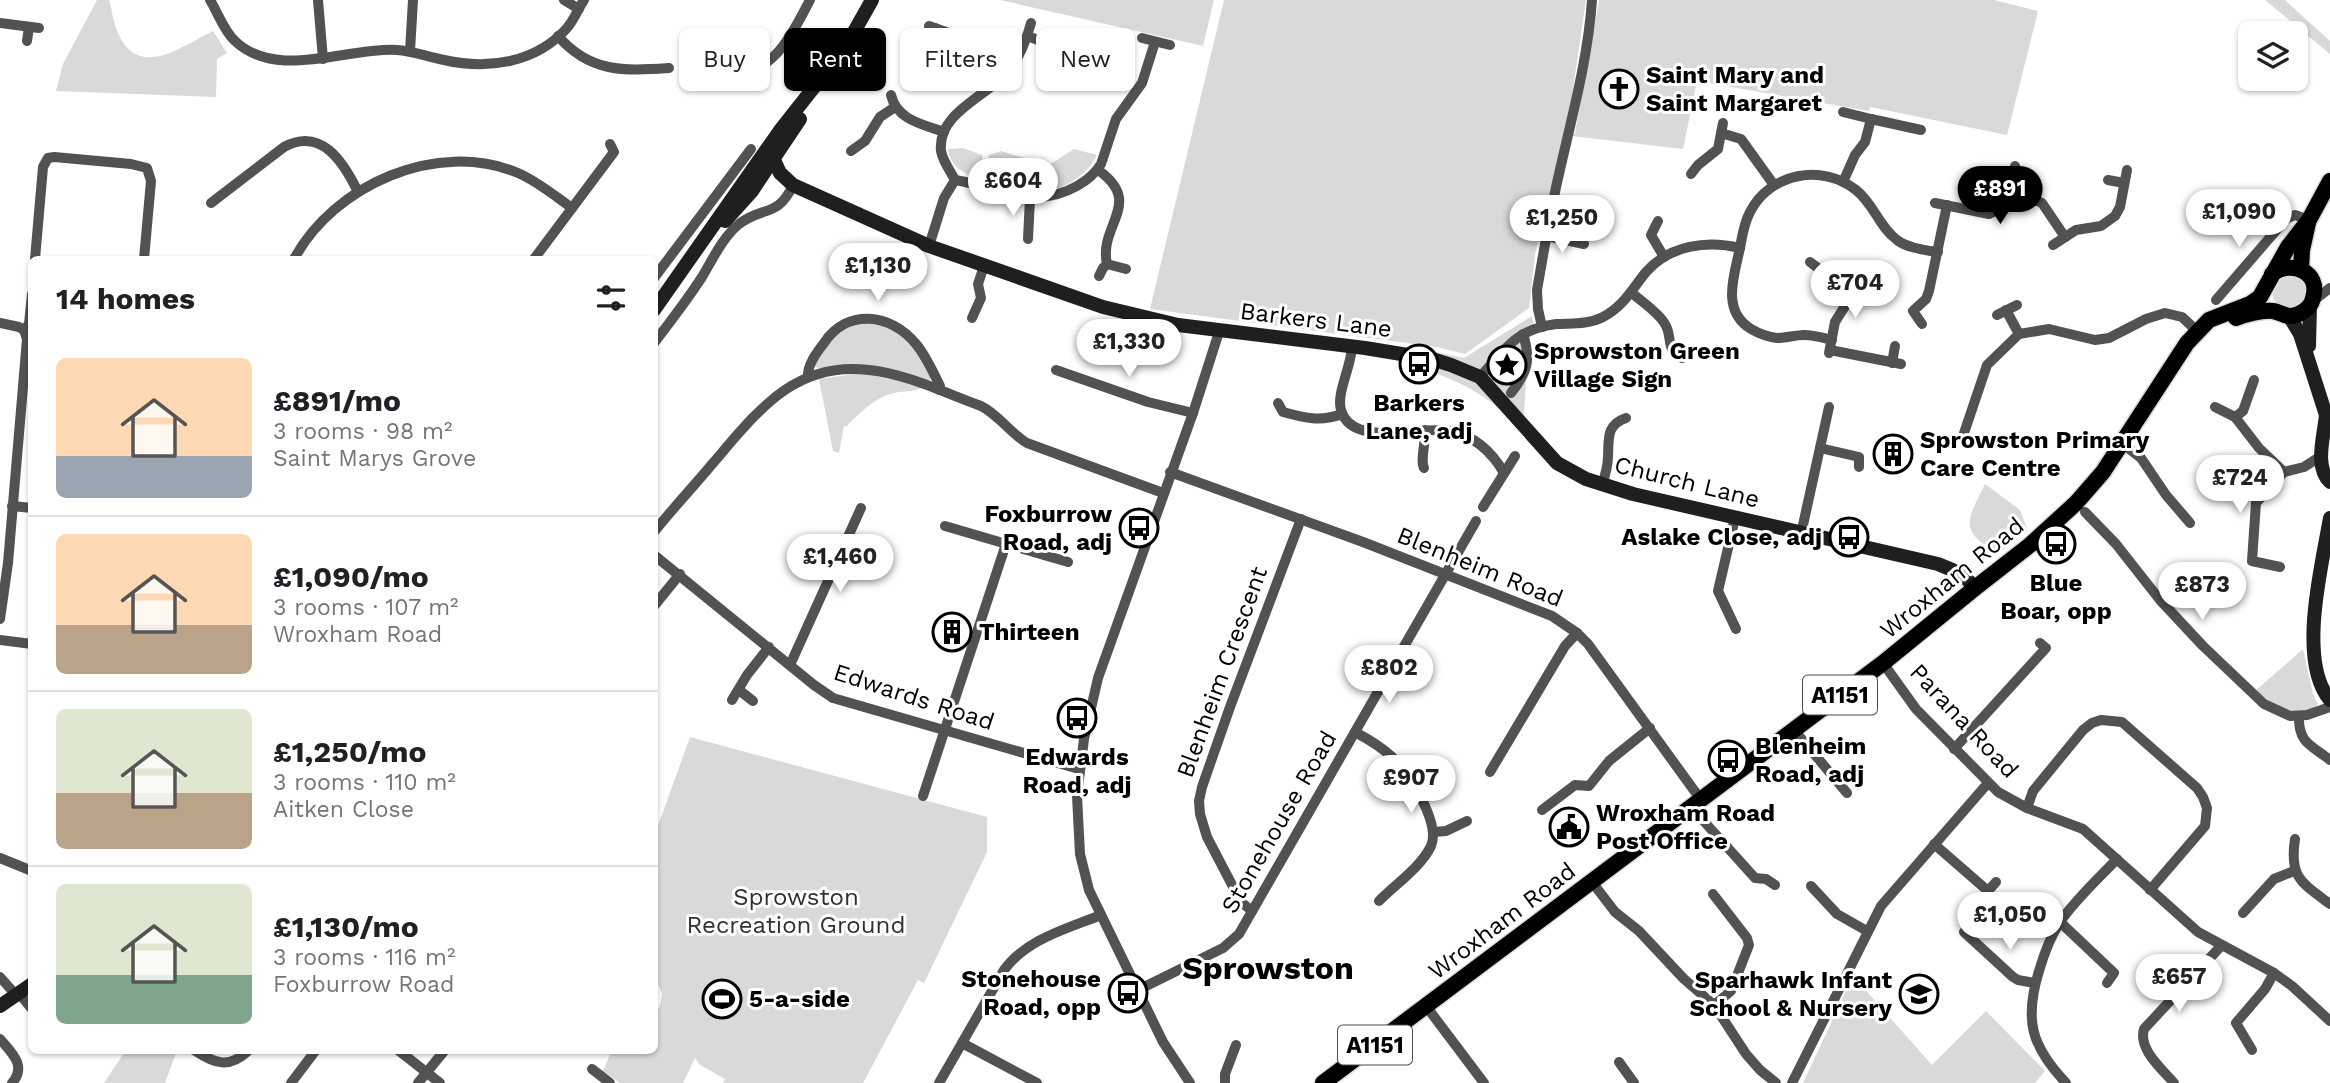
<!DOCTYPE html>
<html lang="en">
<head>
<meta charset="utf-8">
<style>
	:root { --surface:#fff; --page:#f2f2f2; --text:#202124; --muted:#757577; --line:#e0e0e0; --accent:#000 }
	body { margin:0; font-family:"Work Sans",sans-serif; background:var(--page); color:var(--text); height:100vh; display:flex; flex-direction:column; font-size:26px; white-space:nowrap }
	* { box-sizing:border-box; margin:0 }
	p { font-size:23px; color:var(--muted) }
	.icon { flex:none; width:38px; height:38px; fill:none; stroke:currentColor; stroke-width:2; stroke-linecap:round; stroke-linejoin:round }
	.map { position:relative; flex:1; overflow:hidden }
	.drawer { position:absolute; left:28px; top:256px; width:630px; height:798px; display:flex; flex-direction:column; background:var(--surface); border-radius:10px; box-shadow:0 2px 5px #0004 }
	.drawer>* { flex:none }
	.banner { position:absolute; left:679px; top:28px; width:665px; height:63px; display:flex; gap:14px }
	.controls { position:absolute; left:2238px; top:21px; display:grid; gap:14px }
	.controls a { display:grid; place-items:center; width:70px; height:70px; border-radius:10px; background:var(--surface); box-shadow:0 2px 5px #0004; font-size:35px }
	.price { position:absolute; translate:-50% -60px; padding:0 16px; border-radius:24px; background:#fff; color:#222; font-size:23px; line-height:46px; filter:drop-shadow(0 2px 4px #0008) }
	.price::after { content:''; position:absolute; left:50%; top:42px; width:21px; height:16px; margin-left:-10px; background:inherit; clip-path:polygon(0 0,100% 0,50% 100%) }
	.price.current { background:var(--accent); color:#fff }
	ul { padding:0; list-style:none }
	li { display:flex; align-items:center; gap:21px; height:175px; padding:0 28px }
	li+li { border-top:2px solid var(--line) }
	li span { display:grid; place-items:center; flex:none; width:196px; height:140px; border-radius:10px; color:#555 }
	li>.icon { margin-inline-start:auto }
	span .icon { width:84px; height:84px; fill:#fffc; stroke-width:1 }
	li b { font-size:30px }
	h2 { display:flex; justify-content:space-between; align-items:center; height:84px; padding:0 28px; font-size:30px }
	.pill { padding:0 24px; border-radius:10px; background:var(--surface); box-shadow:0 2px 5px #0004; font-size:24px; line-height:63px }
	.pill.current { background:var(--accent); color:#fff }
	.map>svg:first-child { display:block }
</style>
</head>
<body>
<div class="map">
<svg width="2330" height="1083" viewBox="0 0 2330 1083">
	<rect width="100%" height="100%" fill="#fff"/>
	<g fill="#d9d9d9">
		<path d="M97 0H109C112 10 113 22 118 33 138 80 181 47 213 31L227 53 217 59 216 97 56 91 63 64Z"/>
		<polygon points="1000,0 1214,0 1203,46"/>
		<polygon points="1224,0 1586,0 1569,116 1535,254 1529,308 1465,354 1437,347 1150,309"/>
		<polygon points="1599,0 1994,0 2038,11 2007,135 1870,107 1869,111 1697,81 1683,149 1572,136 1575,133"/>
		<polygon points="2265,0 2285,0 2330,41 2330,54"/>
		<path d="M963 148 982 155 983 162 979 178C962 173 951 167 948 149Z"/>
		<path d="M1074 149 1097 155C1086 178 1058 193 1033 193 1017 192 1000 184 984 180L989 155 1001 151 1034 161 1035 165H1049Z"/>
		<circle cx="2290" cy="291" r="18"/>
		<path d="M1532 316 1534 325 1524 350 1523 370 1519 375 1508 369 1504 373 1514 382V395L1526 381 1524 415 1514 425C1491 396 1462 383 1428 370L1444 368 1412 347 1464 358Z"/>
		<path d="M855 320C903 326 909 335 931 376L929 382 821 369 815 367C816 344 839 332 855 320Z"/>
		<path d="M861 373 896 380 921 388C913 392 907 391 899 392 877 395 862 411 847 426H844L839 453 833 451 819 379Z"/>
		<polygon points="2259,460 2271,476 2249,499 2233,501 2227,494 2228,491"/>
		<path d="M1985 484 2020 510 2028 531 1998 553C1957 531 1968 519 1985 484Z"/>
		<polygon points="2303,649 2313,694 2318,704 2313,711 2286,715 2254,692"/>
		<polygon points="690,737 987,817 987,852 924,983 918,980 863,1083 723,1083 725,1079 700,1065 695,1058 683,1083 620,1083 603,1071 612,1050 654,1050 655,1015 660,1006 662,994 654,973 655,834"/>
		<polygon points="1853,976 1932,1065 1986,1011 2045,1071 2035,1083 1803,1083"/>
		<polygon points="126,1050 177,1050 165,1083 104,1083"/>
	</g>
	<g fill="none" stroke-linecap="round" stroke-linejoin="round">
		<defs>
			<g id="primary">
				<polyline points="2301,269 2302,250 2308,223"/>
				<path d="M2236 318C2247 314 2261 310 2273 311 2279 312 2283 315 2289 316 2300 316 2311 308 2313 298 2321 272 2291 259 2272 274"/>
				<polyline points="1323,1083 1883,663 1975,588 2030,545 2076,503 2103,472 2187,343 2209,320 2250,304 2260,297 2288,247 2309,220 2330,181"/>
			</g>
		</defs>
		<use href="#primary" stroke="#dbdbdb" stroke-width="19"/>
		<g stroke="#525252" stroke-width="10">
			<path d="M210 0C218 13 224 31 235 41 277 81 347 47 397 50 413 51 428 57 444 60 488 70 536 63 567 28 574 20 578 9 584 0"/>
			<polyline points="318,0 323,59"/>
			<polyline points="564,0 579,9"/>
			<polyline points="0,23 39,28"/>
			<polyline points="929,26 986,46 1012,67"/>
			<path d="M558 36C590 73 624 71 669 68"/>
			<polyline points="1027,36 1041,41"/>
			<polyline points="1142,38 1170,45"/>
			<polyline points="27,41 29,27"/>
			<polyline points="930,41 935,28"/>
			<polyline points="410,51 413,0"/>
			<path d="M699 71C715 72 734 76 750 71 780 62 796 26 810 0"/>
			<path d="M891 95C897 120 922 124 944 132"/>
			<polyline points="1843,112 1871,119"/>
			<polyline points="1721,133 1741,139 1774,185"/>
			<polyline points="851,151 865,141 880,117 895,107"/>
			<polyline points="2015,166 2023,198"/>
			<path d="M1098 170C1145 203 1098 225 1107 264L1103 268 1099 276"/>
			<polyline points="1691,174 1698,165 1718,149 1723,123"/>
			<path d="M955 180C999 187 1033 211 1077 186 1086 181 1095 174 1101 164L1116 119 1142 83 1155 42"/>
			<polyline points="2108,180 2124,183"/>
			<polyline points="1843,182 1855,155 1865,142 1871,119 1921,130"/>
			<path d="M211 203 284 147C321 127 343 161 358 192"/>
			<polyline points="1935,203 1989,214 2016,200 2031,198 2042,203 2065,237"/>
			<polyline points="1658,221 1651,235 1664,257"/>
			<polyline points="1547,236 1584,244"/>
			<polyline points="1028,239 1030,198"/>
			<polyline points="2053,245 2076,230 2101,226 2115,216 2120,207 2127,170"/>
			<path d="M929 246 944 198 955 180C950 170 943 162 941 151 937 113 987 96 1008 72 1020 58 1026 41 1031 23"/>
			<path d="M1740 248C1742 236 1744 223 1750 212 1770 173 1822 163 1856 190 1874 204 1879 227 1897 240 1907 248 1925 250 1938 252"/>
			<polyline points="35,259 43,167 48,158 54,157 131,164 147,168 151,181 144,259"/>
			<path d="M294 259C334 185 437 139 518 173 537 181 555 196 572 208"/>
			<polyline points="534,259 614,152 610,144"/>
			<polyline points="1810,262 1826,274 1861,282"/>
			<polyline points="1107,264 1126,269"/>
			<polyline points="654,278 751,149"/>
			<path d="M1632 293C1642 302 1658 312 1665 324 1673 337 1665 350 1682 358"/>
			<polyline points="2216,300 2286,219 2295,215 2309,220"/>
			<polyline points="2313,301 2330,288"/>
			<polyline points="2006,310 2019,334"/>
			<polyline points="1997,315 2017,305"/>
			<polyline points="972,318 981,298 978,284 984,266"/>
			<polyline points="0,323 19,327 24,330"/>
			<polyline points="1922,324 1913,311 1926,299 1929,291 1947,205"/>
			<path d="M1542 327 1538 309 1537 290C1544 251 1550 212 1559 174 1572 116 1588 59 1592 0"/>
			<path d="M654 343C671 321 687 300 702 277 713 259 722 238 739 224 762 206 778 218 793 185"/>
			<path d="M1352 346C1352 365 1336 393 1341 410 1352 449 1421 425 1450 431 1475 436 1492 452 1504 473"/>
			<polyline points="1830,350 1901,364"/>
			<polyline points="1829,353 1835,322 1845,306 1850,280"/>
			<polyline points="1892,363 1895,346"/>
			<polyline points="1056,370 1148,402 1193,413"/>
			<path d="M808 377C807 365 817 352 824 343 847 308 891 313 916 344 926 356 933 372 940 386L939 390"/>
			<path d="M1480 377C1504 350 1516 329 1556 324 1572 323 1587 325 1603 317 1624 306 1632 289 1646 272 1670 245 1707 240 1740 248 1734 276 1721 311 1751 329 1758 333 1768 337 1777 338 1786 338 1795 335 1804 335 1814 335 1823 338 1832 340"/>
			<path d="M1511 393C1528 372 1531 359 1523 334"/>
			<path d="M1278 403 1283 412C1305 418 1321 422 1342 414"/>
			<polyline points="2215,407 2235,417 2259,448 2284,472"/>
			<polyline points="2235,417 2243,411 2254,380"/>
			<polyline points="1971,443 1962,439 1987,365 2019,334 2049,329 2095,340 2109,338 2146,319 2165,313 2182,317 2198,332"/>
			<polyline points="2123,444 2141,458 2166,495 2190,523"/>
			<polyline points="1820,448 1859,457 1859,467"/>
			<path d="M1424 468C1420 460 1426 441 1425 430"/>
			<polyline points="1170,472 1363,542 1552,616 1577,633 1588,644 1701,800"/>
			<path d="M1602 485C1605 476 1608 466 1608 456 1609 438 1606 425 1626 418"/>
			<polyline points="12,506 32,508"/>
			<polyline points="1483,507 1515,456"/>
			<polyline points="2085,512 2116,544 2160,600 2203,646 2264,704 2290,716 2307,715 2330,707"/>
			<polyline points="1735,518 1718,591 1736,629"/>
			<polyline points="945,526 1068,562"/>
			<path d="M654 532C673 508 694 486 713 463 757 412 794 361 869 370 907 374 945 393 981 406 999 415 1010 433 1027 443L1163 493"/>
			<polyline points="1801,534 1829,407"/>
			<polyline points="654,555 814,685 833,698 1079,769"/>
			<polyline points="2280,567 2252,561 2256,503 2284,472 2304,467 2321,456"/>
			<polyline points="654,606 680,574"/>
			<polyline points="0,619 8,563 25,363 27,339 24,330 29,324 32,294"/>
			<polyline points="0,640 32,644"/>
			<polyline points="1883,663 1916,709 1998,792 2027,808 2083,829 2198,932 2274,973 2292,986 2330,1021"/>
			<polyline points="790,665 861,508"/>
			<polyline points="739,690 753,701"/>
			<polyline points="732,700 747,675 769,647"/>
			<path d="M2299 716C2298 743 2311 745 2330 760"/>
			<polyline points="1794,730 1847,793"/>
			<path d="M1355 732C1368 739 1380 746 1391 756 1408 771 1441 823 1431 846 1421 867 1396 884 1379 901"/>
			<polyline points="1954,749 2046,648 2040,643"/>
			<polyline points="1490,772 1565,646 1577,633"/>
			<polyline points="923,796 1006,544"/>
			<polyline points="1691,807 1755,878 1766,879 1775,885"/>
			<polyline points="2027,808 2033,791 2083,730 2092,723 2101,720 2122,722 2197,788 2203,797 2207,808 2205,826 2150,890"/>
			<polyline points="1542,810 1575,785 1589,786 1609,761 1650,728"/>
			<polyline points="1433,832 1446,831 1467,821"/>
			<path d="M2295 839C2289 878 2302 883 2330 904"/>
			<polyline points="1934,844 1988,891 1996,882"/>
			<polyline points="0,858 32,871"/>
			<polyline points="1592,882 1615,912 1639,931 1684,979 1714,1005 1746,1054 1760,1070 1776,1083"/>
			<polyline points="1811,886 1837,914 1867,931"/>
			<polyline points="1713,894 1747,938 1749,945 1731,991 1714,1005"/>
			<polyline points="1252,911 1241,902 1207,837 1200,814 1199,801 1202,787 1230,707 1301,519"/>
			<polyline points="2243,913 2274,879 2294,871"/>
			<polyline points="2060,922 2114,973 2107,983"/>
			<polyline points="1971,924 1964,932 2013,977 2018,980 2035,983"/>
			<polyline points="0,977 15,994"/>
			<polyline points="1138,990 1223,948 1239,934 1476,521"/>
			<polyline points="18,992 32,1009"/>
			<polyline points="1426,1006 1484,1083"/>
			<path d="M0 1039C12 1053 27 1066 12 1083"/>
			<polyline points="962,1043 1037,1083"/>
			<path d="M194 1050C215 1064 229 1069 249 1050"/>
			<polyline points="398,1050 440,1083"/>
			<polyline points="2252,1050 2236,1023 2265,989 2274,973"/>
			<polyline points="1619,1062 1634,1083"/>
			<polyline points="592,1069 610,1083"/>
			<polyline points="291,1083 316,1050"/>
			<polyline points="418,1083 445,1050"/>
			<path d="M939 1083 1004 970C1027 939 1066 929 1101 915"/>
			<polyline points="1190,1083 1163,1042 1089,890 1080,854 1077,796 1084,739 1098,678 1193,413 1219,332"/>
			<polyline points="1225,1083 1225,1074 1236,1045"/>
			<polyline points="1792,1083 1881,906 1988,783"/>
			<path d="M2066 1083C2031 1046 2024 1020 2039 971 2044 954 2050 937 2060 922 2076 899 2098 879 2117 859"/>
			<path d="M2174 1083C2161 1068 2138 1049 2144 1029L2221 946"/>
		</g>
		<g stroke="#1f1f1f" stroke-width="14">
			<polyline points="841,55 872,0"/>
			<polyline points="774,160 780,173 793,185 929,246 1103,307 1178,325 1365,348 1432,359 1451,365 1480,377 1557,463 1586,479 1633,494 1938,564 1962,574 1975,588"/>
			<polyline points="725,221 752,191 800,119"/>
			<polyline points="654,310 781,129 845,48"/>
			<polyline points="2289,316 2300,334 2326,415 2330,422"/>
			<polyline points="2309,346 2310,306"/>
			<path d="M2326 415C2324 436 2314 467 2330 482"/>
			<path d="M2330 518C2322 565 2297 661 2330 700"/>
			<polyline points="0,1006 32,984"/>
		</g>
		<use href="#primary" stroke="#000" stroke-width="16"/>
	</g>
	<defs>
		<symbol id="church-ring" viewBox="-11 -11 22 22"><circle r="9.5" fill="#fff" stroke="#000" stroke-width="1.5"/><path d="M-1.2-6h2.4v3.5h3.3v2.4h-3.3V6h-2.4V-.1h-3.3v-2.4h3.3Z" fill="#000"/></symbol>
		<symbol id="bus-ring" viewBox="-11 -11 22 22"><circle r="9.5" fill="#fff" stroke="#000" stroke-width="1.5"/><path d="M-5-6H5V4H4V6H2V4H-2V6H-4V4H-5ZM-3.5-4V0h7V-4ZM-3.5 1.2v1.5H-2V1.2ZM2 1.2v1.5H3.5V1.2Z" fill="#000"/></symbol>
		<symbol id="sight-ring" viewBox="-11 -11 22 22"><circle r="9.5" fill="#fff" stroke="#000" stroke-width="1.5"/><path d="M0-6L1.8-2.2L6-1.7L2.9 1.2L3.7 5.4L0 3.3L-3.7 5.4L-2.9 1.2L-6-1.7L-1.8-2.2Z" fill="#000"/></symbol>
		<symbol id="building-ring" viewBox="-11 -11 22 22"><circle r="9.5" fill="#fff" stroke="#000" stroke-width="1.5"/><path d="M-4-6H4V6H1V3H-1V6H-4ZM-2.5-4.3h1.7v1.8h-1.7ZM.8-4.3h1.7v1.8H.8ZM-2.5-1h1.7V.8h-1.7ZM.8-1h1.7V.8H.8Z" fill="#000"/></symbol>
		<symbol id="civic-ring" viewBox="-11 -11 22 22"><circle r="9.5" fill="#fff" stroke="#000" stroke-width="1.5"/><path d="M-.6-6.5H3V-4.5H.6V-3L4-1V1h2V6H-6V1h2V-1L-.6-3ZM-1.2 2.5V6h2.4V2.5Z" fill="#000"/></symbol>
		<symbol id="school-ring" viewBox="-11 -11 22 22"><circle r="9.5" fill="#fff" stroke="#000" stroke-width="1.5"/><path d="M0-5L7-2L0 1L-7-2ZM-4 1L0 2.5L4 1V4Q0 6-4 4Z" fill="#000"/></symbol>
		<symbol id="stadium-ring" viewBox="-11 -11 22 22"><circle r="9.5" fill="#fff" stroke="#000" stroke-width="1.5"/><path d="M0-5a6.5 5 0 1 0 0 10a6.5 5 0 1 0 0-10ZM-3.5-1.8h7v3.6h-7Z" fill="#000"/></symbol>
	</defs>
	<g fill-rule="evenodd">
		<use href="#church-ring" x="1597" y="67" width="44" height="44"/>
		<use href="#bus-ring" x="1397" y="342" width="44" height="44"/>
		<use href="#sight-ring" x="1485" y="343" width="44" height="44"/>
		<use href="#building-ring" x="1871" y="432" width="44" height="44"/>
		<use href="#bus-ring" x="1117" y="506" width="44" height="44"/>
		<use href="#bus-ring" x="1827" y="515" width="44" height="44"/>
		<use href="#bus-ring" x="2034" y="522" width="44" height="44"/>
		<use href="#building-ring" x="930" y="610" width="44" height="44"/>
		<use href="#bus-ring" x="1055" y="696" width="44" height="44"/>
		<use href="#bus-ring" x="1706" y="738" width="44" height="44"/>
		<use href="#civic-ring" x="1547" y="805" width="44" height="44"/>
		<use href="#bus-ring" x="1106" y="971" width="44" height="44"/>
		<use href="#school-ring" x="1897" y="972" width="44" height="44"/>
		<use href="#stadium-ring" x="700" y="977" width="44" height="44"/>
	</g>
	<g text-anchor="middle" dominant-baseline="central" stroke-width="6" stroke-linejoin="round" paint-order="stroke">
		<g fill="#fff" stroke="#4c4c4c" stroke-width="2">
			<rect x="1803" y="675.5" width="74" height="39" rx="5"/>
			<rect x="1338" y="1025.5" width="74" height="39" rx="5"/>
		</g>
		<g font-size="23" font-weight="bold" fill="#000">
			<text x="1840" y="695">A1151</text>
			<text x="1375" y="1045">A1151</text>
		</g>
		<g font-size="24" font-weight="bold" fill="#000" stroke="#fff" text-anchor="start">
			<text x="1646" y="75">Saint Mary and<tspan x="1646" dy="28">Saint Margaret</tspan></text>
			<text x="1534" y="351">Sprowston Green<tspan x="1534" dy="28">Village Sign</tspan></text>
			<text x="1419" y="403" text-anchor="middle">Barkers<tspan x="1419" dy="28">Lane, adj</tspan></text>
			<text x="1920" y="440">Sprowston Primary<tspan x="1920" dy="28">Care Centre</tspan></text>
			<text x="1112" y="514" text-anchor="end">Foxburrow<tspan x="1112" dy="28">Road, adj</tspan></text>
			<text x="1822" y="537" text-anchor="end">Aslake Close, adj</text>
			<text x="2056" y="583" text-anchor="middle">Blue<tspan x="2056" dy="28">Boar, opp</tspan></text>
			<text x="979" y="632">Thirteen</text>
			<text x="1755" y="746">Blenheim<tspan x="1755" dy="28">Road, adj</tspan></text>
			<text x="1077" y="757" text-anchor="middle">Edwards<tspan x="1077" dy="28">Road, adj</tspan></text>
			<text x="1596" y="813">Wroxham Road<tspan x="1596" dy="28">Post Office</tspan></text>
			<text x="1101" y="979" text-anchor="end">Stonehouse<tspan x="1101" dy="28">Road, opp</tspan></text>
			<text x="1892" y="980" text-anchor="end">Sparhawk Infant<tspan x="1892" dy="28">School &amp; Nursery</tspan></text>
			<text x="749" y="999">5-a-side</text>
		</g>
		<g font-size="24" fill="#000" stroke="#fff">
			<text transform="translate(1316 320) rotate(7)">Barkers Lane</text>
			<text transform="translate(1687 482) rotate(14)">Church Lane</text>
			<text transform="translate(1480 567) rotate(22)">Blenheim Road</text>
			<text transform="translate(1952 578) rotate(-39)">Wroxham Road</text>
			<text transform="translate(1222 672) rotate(-70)">Blenheim Crescent</text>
			<text transform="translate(914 697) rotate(18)">Edwards Road</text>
			<text transform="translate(1964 721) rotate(47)">Parana Road</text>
			<text transform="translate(1279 822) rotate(-60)">Stonehouse Road</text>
			<text transform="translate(1502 921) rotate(-37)">Wroxham Road</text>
		</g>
		<g font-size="24" fill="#303030" stroke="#fff">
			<text x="796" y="897">Sprowston<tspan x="796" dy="28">Recreation Ground</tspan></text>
		</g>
		<g font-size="32" font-weight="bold" fill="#000" stroke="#fff">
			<text x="1268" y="968">Sprowston</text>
		</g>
	</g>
</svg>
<div class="controls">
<a><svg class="icon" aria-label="layers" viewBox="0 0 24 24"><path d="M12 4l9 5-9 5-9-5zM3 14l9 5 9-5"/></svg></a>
</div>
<b class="price" style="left:1013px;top:218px">£604</b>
<b class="price current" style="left:2000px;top:226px">£891</b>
<b class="price" style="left:2239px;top:249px">£1,090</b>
<b class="price" style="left:1562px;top:255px">£1,250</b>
<b class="price" style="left:878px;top:303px">£1,130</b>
<b class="price" style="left:1855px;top:320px">£704</b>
<b class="price" style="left:1129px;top:379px">£1,330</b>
<b class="price" style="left:2240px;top:515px">£724</b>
<b class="price" style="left:840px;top:594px">£1,460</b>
<b class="price" style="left:2202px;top:622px">£873</b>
<b class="price" style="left:1389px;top:705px">£802</b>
<b class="price" style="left:1411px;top:815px">£907</b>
<b class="price" style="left:2010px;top:952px">£1,050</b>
<b class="price" style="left:2179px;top:1014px">£657</b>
<div class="banner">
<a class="pill">Buy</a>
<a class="pill current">Rent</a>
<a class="pill">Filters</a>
<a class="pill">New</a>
</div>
<section class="drawer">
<h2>14 homes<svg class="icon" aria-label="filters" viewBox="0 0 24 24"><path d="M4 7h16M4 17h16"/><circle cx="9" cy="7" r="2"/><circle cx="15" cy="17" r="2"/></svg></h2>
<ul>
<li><span style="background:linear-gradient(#ffd9b3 70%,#9aa5b1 0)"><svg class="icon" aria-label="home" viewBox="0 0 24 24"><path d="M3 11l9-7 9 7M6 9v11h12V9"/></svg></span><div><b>£891/mo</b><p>3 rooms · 98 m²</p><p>Saint Marys Grove</p></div></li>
<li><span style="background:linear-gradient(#ffd9b3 65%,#b9a48a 0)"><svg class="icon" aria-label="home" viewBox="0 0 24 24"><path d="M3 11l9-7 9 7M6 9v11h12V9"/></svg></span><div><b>£1,090/mo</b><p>3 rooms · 107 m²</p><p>Wroxham Road</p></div></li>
<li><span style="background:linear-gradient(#dfe7d0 60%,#b9a48a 0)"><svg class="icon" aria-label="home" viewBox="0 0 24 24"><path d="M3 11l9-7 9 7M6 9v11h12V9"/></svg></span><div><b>£1,250/mo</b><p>3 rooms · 110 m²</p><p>Aitken Close</p></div></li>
<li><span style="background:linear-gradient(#dfe7d0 65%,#7fa58c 0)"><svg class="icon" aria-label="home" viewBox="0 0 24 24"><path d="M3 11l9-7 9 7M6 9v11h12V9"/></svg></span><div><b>£1,130/mo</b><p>3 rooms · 116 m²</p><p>Foxburrow Road</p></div></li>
</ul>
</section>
</div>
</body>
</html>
